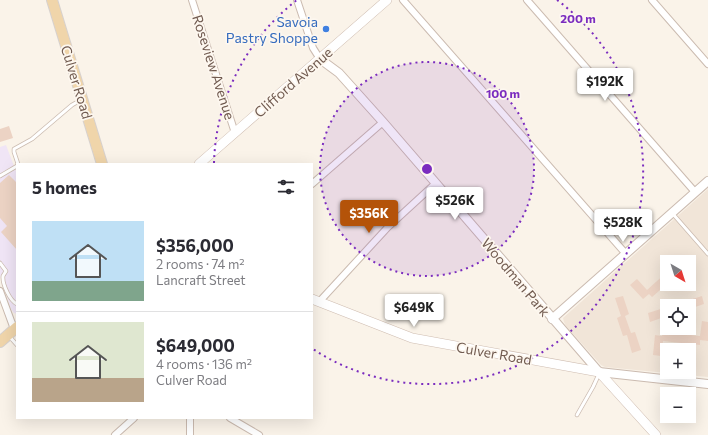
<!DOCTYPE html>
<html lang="en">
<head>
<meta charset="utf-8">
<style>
	:root { --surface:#fff; --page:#f7f7f7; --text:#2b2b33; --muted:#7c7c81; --line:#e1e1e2; --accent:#b45309 }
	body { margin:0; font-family:Commissioner,sans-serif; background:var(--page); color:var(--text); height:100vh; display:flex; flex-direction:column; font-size:15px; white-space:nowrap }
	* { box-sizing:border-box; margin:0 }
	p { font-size:13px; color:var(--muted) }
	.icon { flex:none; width:22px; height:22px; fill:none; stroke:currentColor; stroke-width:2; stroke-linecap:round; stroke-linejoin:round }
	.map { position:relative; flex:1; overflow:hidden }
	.panel { position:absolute; left:16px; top:163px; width:297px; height:256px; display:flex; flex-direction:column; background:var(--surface); border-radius:0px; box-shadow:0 4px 16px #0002 }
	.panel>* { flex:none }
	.needle { width:26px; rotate:141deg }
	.buttons { position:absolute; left:660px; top:255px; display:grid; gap:8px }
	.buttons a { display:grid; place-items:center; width:36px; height:36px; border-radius:0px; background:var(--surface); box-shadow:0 4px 16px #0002; font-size:20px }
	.price { position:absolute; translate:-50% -34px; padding:0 9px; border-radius:4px; background:#fff; color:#222; font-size:13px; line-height:26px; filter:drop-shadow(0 1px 2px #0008) }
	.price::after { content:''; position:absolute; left:50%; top:24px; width:12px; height:9px; margin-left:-6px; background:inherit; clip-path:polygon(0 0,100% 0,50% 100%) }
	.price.current { background:var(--accent); color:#fff }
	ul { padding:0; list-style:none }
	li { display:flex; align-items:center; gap:12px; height:100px; padding:0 16px }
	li+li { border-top:1px solid var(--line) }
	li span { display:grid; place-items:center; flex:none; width:112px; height:80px; border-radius:0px; color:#555 }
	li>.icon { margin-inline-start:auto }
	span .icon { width:48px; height:48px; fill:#fffc; stroke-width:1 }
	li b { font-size:17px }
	h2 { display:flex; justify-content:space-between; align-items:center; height:48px; padding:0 16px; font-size:17px }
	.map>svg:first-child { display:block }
</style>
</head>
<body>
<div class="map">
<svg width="708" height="435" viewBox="0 0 708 435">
	<rect width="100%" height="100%" fill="#faf3e9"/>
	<path fill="#f1e5d8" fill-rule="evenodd" d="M708 189V377L605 367 601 365 566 326 564 322 563 318ZM667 262H689V284H667ZM667 306H689V328H667ZM667 350H689V372H667Z"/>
	<polygon fill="#f0e5f6" points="6,145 17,174 17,314 14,313 11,309 0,275 0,147"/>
	<g fill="#ecd3c4">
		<polygon points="9,126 13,138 0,142 0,129"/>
		<polygon points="9,175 17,183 17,250 1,232 7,226 0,218 0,183"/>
		<polygon points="689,270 696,279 689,285"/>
		<polygon points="667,272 667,284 652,297 649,294 643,299 630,285 637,279 647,290"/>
		<polygon points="623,296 629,314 625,316 631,333 635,332 641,350 632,353 627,335 623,336 617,318 621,316 615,298"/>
		<polygon points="702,296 704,304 689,309 689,306 675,306 674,305"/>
		<polygon points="667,307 667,316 650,322 648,313"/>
		<polygon points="702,321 708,322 708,341 700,340 700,345 663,341 661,356 653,355 655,335 662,336 663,332 700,336"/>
	</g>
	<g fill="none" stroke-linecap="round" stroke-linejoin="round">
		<defs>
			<g id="service">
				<polyline points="18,164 14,152 14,149 32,139 72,105 81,100"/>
				<polyline points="0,176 17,166"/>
				<polyline points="673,214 708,254"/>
				<path d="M0 263 6 271C5 273 4 274 3 276 2 284 10 301 17 304"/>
				<polyline points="9,336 17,345"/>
				<polyline points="577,415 593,387 599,374"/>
			</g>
			<g id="minor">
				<polyline points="192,0 235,133"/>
				<polyline points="297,0 313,48 320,59"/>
				<polyline points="403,0 626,254"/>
				<polyline points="527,0 695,192"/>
				<polyline points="652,0 708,64"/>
				<polyline points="312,184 383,122"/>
				<polyline points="0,291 14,329"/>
				<polyline points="319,302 388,227 436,183"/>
				<polyline points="230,418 259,435"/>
				<polyline points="115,435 134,418"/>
				<polyline points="190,435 190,418"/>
			</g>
			<g id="tertiary">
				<polyline points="320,59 339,73 383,122 599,372 708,384"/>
				<polyline points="552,319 708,181"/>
			</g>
			<g id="secondary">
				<polyline points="199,164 387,0"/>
				<polyline points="312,299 412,338 599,372 656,435"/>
			</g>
			<g id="primary">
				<polyline points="52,0 102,164"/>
				<polyline points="0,342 17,327"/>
			</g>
		</defs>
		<use href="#service" stroke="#cbbbb0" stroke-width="4.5"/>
		<use href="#minor" stroke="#cbbbb0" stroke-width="8"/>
		<use href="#tertiary" stroke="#cbbbb0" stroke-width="10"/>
		<use href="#secondary" stroke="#cfbdb1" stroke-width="10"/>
		<use href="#primary" stroke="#d7d1ce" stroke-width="12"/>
		<use href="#service" stroke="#fff" stroke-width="3"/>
		<use href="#minor" stroke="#fff" stroke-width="6"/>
		<use href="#tertiary" stroke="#fff" stroke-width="8"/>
		<use href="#secondary" stroke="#fff" stroke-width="9"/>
		<use href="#primary" stroke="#f0d5aa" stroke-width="10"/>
	</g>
	<circle cx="427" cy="169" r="107" fill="#7b2cbf" fill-opacity=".12"/>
	<g fill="none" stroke="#7b2cbf" stroke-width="2" stroke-dasharray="2 4">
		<circle cx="427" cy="169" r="107"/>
		<path d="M214 163A213 213 0 0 1 297 0M557 0A213 213 0 0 1 313 349"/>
	</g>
	<circle fill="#3f7fe0" stroke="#fdf7ef" stroke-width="1.5" cx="326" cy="29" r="4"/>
	<g text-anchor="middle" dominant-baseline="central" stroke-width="3.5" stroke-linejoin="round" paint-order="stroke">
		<g font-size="14" fill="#366cbe" stroke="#fdf7ef" text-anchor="end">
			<text x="318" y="21">Savoia<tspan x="318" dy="16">Pastry Shoppe</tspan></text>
		</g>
		<g font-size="14" fill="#715b50" stroke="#fdf7ef">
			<text transform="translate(214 67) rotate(72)">Roseview Avenue</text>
			<text transform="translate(77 82) rotate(73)">Culver Road</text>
			<text transform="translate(293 82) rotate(-41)">Clifford Avenue</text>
			<text transform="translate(516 277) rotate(50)">Woodman Park</text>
			<text transform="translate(494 353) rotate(10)">Culver Road</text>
		</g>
	</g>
	<circle cx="427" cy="169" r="6" fill="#7b2cbf" stroke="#fdf7ef" stroke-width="2"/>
	<g font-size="12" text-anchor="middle" font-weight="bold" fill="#7b2cbf" stroke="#fdf7ef" stroke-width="3.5" stroke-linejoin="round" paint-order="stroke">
		<text x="578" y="23">200 m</text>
		<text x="503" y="98">100 m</text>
	</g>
</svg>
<div class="buttons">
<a><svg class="needle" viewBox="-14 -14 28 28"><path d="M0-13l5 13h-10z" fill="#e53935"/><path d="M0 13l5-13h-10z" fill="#7c7c81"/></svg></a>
<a><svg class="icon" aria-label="locate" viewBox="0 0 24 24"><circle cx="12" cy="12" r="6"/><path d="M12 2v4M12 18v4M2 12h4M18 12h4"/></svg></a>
<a>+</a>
<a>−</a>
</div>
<b class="price" style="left:605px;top:102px">$192K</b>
<b class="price" style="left:455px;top:221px">$526K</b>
<b class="price current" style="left:369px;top:234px">$356K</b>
<b class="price" style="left:623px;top:243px">$528K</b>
<b class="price" style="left:414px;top:328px">$649K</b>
<section class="panel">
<h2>5 homes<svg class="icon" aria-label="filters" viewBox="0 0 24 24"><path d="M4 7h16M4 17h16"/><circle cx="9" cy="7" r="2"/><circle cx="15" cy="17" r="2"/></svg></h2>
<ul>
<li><span style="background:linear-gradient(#bfe0f5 75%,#7fa58c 0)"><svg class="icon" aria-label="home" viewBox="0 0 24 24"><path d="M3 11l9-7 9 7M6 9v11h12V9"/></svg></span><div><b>$356,000</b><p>2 rooms · 74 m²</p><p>Lancraft Street</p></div></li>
<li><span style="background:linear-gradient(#dfe7d0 70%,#b9a48a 0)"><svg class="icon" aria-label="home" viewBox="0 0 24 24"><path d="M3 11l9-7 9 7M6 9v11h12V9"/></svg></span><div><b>$649,000</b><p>4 rooms · 136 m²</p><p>Culver Road</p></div></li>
</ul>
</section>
</div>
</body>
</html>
